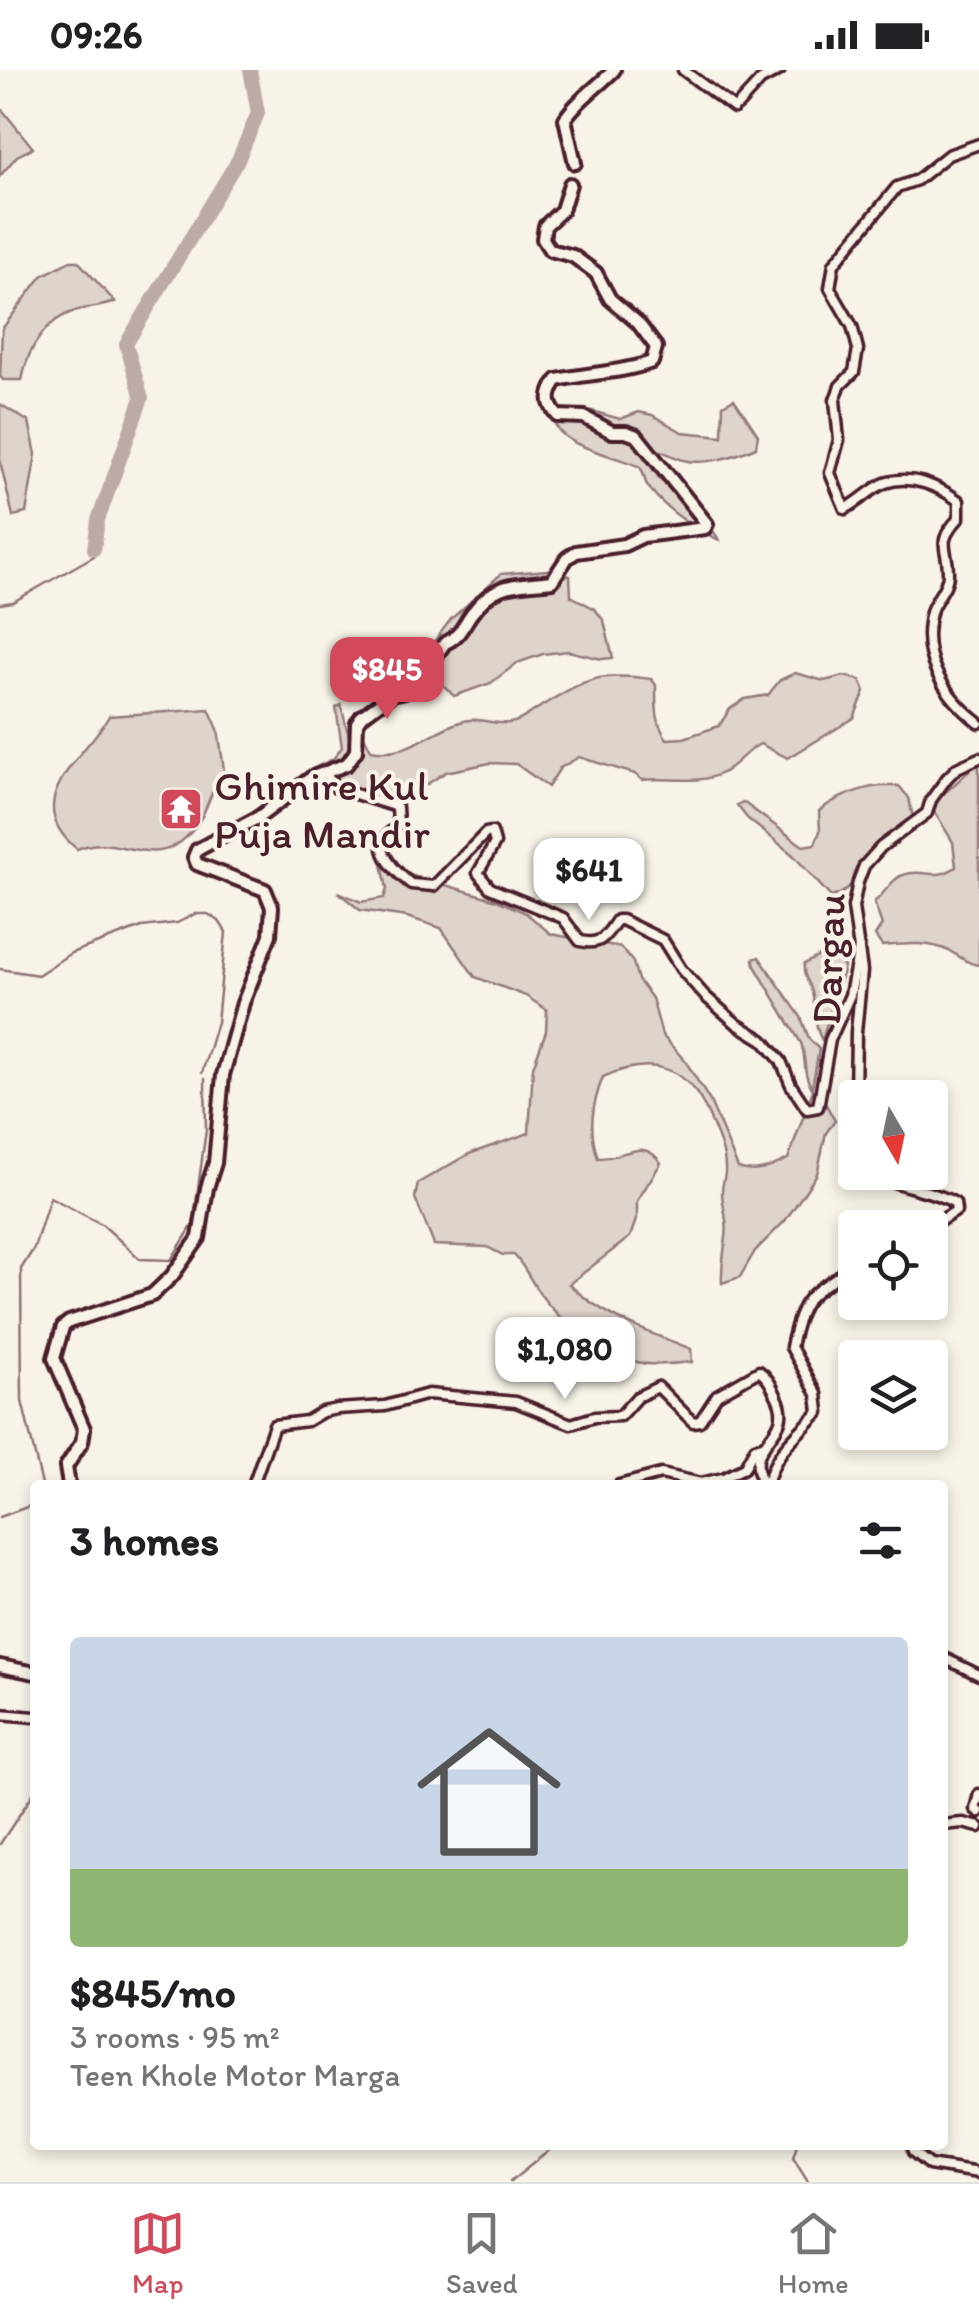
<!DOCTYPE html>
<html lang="en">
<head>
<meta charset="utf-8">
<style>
	:root { --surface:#fff; --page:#f2f2f2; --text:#202124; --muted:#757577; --line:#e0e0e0; --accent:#d1495b }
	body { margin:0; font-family:Itim,sans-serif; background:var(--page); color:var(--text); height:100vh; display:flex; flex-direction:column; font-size:38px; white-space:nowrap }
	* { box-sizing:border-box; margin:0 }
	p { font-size:32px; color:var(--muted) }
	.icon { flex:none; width:55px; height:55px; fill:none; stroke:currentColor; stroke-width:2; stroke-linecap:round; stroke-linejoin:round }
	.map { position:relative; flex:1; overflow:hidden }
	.details { position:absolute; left:30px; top:1410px; width:918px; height:670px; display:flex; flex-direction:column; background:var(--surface); border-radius:10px; box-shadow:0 5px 15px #0003 }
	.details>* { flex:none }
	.needle { width:65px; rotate:171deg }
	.tools { position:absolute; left:838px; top:1010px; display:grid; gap:20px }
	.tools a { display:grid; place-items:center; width:110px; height:110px; border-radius:10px; background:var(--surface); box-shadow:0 5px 15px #0003; font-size:50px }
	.price { position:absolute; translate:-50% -85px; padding:0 22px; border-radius:20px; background:#fff; color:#222; font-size:32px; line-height:65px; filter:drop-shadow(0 2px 5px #0008) }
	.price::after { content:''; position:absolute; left:50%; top:60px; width:30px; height:22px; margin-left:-15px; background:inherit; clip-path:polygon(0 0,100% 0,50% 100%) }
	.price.current { background:var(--accent); color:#fff }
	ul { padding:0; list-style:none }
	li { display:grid; align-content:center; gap:20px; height:530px; padding:0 40px }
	li span { display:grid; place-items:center; height:310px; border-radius:10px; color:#555 }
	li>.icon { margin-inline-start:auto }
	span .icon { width:180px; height:180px; fill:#fffc; stroke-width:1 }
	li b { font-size:42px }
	h2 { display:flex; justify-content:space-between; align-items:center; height:120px; padding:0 40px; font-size:42px }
	.status { display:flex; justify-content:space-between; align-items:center; height:70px; padding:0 50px; background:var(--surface); direction:ltr }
	.status svg { height:28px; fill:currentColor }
	.dock { display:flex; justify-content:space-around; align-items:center; height:140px; border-top:2px solid var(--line); background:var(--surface); font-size:28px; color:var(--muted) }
	.dock a { display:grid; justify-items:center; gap:5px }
	.dock .current { color:var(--accent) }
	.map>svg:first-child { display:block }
</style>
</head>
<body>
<div class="status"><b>09:26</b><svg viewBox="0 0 49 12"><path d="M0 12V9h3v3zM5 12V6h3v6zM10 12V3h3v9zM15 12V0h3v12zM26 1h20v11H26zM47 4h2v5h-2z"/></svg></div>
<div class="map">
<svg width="979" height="2112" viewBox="0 0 979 2112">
	<rect width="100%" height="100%" fill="#f7f3e8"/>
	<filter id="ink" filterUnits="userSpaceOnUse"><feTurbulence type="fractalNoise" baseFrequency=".01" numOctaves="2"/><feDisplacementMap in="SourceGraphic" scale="20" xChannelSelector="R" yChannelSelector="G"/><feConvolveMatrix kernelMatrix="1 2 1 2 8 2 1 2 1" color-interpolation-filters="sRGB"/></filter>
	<g filter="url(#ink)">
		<g fill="#ded4cc" stroke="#947a7c" stroke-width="2.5">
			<polygon points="0,37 33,78 17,86 0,106"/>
			<path d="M70 191H78L115 232C104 236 95 237 83 239 47 246 28 277 22 310H3L0 306 2 259 42 206Z"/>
			<path d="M734 329 758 365 756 377C736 386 705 396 683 390 669 386 659 377 644 378 652 419 701 436 719 470 695 459 666 440 650 419 643 412 646 405 640 397 614 383 549 378 553 340L585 339 620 349 639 342 652 345 682 362 722 366 723 335Z"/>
			<polygon points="0,334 29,352 36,384 26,443 13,446 0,391"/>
			<polygon points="548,500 570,506 571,526 595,539 604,551 613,588 602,589 568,581 543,584 517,593 491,613 454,626 422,593 423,586 451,549 501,504"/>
			<path d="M795 603 824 611 844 606 860 610 865 621 854 648 788 688 760 674C744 682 737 695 722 703 700 715 667 707 642 710L635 704 579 687 560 698 548 717 516 694 490 693 446 702 426 715 393 729 337 715 308 701 333 689 342 677 336 638 341 635 352 679 361 678 365 668 371 680C406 687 427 664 457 653 477 645 490 655 509 653 521 652 533 641 543 635 587 608 599 602 651 609L656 615C656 634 655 653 667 669L684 668 719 656 730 639 745 629 768 625 780 610Z"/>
			<path d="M209 639 218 659 224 700C210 719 208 743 192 761 154 806 119 760 77 779 17 730 85 688 109 646Z"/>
			<path d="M979 692V895C966 894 961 886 949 881 928 871 905 874 882 876L875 866 882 855 874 832C885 824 892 807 906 804 927 799 935 811 956 797L953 772 933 740 938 729Z"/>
			<path d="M880 716H899L909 728 913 748C902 756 889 763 878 772 856 788 862 820 831 827L793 785 747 748 737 735 743 732 803 776 815 774 820 761 819 741C835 728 860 718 880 716Z"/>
			<path d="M389 791 400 802 497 830 526 843 551 864 620 877 633 892 638 910 652 928 662 965 686 992 710 1031 738 1098C757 1105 772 1097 788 1089L813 1020 823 1029 835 1051 826 1063 817 1104 785 1151 755 1181 740 1207 722 1213C721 1196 724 1184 726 1167 729 1151 722 1137 722 1121 722 1113 726 1106 725 1098 725 1080 716 1063 709 1046 688 996 652 985 603 1007 592 1035 588 1059 598 1088 625 1089 643 1066 661 1093L637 1131V1147L630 1167 569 1214C602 1247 649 1262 691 1279L692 1292C676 1293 653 1297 637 1292 601 1283 561 1253 540 1224 530 1210 526 1198 514 1185H503L487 1177 434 1175 415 1128 418 1113 469 1084 529 1063 533 997 546 961 547 940 526 926 475 907 441 858 407 847 360 840 338 822 361 832 384 828 387 819 382 794Z"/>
			<path d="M829 881 838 887 844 897 822 970C813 956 817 935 811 919 807 909 803 905 804 894Z"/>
			<path d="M759 887 801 947 809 969 819 979 812 1018C802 1003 807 990 801 973L755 896 753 889Z"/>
		</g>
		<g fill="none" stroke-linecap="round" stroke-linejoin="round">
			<g stroke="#8e7275" stroke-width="2.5">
				<polyline points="0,534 13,532 94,486"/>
				<polyline points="0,899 38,905 71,883 142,857 177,853 195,844 208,844 219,851 226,862 217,952 202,1003"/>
				<polyline points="42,1415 22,1331 21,1199 34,1178 50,1127 103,1155 140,1189 171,1190 193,1155 206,1060 205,1009"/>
				<polyline points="0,1447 35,1434"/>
				<polyline points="0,1774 35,1721"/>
				<polyline points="797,2075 793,2088 808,2112"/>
				<polyline points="510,2112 556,2075"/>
			</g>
			<polyline stroke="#bcaaa7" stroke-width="14" points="94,479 98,450 142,328 126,274 238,90 258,43 250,0"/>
			<defs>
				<g id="minor">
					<polyline points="683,0 734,38"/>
					<polyline points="738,35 761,10 780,0"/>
					<path d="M979 74 948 85 917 110 897 117 834 194 830 218 852 256 858 279 854 302 840 316 835 330 839 370 830 403 845 439C859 432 872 418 885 413 910 404 939 416 959 431V448C934 475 949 476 948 504 948 517 936 528 932 539 918 585 943 625 979 653"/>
					<path d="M325 703 336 718 397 737 398 755C393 760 383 767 383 774 381 788 401 806 411 814L434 816 486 763 492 762 495 773 478 803 490 818 563 848 580 871C602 876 605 866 617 850H622L663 870 681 899 705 926 737 954 763 970 781 991 791 1015 807 1039 818 1037 830 970 850 925 859 878"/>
					<polyline points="855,1028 856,962 862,901 853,837 858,812 864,796 881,777 927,743 931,730 947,708 957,698 979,688"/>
					<polyline points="855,1043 855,1060"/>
					<path d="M872 1102C898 1118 929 1118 955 1133L956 1141 928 1158"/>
					<path d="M253 1415 274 1355 307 1351 322 1342 337 1339 385 1336 428 1324 516 1332 571 1354 594 1347 620 1346 637 1327 658 1317 693 1352 700 1351 717 1325 759 1301C769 1308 772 1317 777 1327 797 1367 739 1371 764 1415"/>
					<polyline points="619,1415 661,1404 701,1413 723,1408 744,1398 755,1378 762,1376"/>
					<path d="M767 1415C775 1381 796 1366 819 1342L817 1324 791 1277C804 1216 813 1228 855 1193"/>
					<polyline points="942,1587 979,1605"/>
					<polyline points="0,1644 35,1647"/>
					<polyline points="979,1724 975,1739 979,1742"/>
					<polyline points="942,1755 963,1753 979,1757"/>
					<polyline points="912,2075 913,2082 929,2095 979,2103"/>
				</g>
				<g id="tertiary">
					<path d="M575 93 565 49C577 30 598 17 614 0"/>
					<path d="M69 1415 66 1397 82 1372 84 1359 54 1288 63 1257 69 1252 152 1225 172 1206 199 1168 207 1118 215 1093 223 1005 243 933 270 865 272 837 265 820 197 794 194 787 197 780 259 747 311 708 347 694 356 681 357 653 361 647 392 624 405 621 416 615 445 573C460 567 463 555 472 543 497 510 516 516 552 511L567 488 576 482 624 475 643 466 705 458 707 454 637 366 626 362H612L584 347 558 346C546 333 548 324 557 310 589 303 621 303 652 292L656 277 638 253 610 229 596 203 573 186 550 180 543 169 545 156 562 140 570 114"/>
					<polyline points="0,1596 35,1603"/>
				</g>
			</defs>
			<use href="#minor" stroke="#4a1f2b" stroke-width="15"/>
			<use href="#tertiary" stroke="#4a1f2b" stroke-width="18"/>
			<use href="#minor" stroke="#f7f3e8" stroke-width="8"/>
			<use href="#tertiary" stroke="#f7f3e8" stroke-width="10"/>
		</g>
	</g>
	<defs>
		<symbol id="temple-square" viewBox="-11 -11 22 22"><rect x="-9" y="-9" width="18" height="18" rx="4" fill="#d1495b" stroke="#f7f3e8"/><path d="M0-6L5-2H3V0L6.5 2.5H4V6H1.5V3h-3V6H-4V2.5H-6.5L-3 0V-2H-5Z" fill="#fff"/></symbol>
	</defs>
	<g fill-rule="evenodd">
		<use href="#temple-square" x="156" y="714" width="50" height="50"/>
	</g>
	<g text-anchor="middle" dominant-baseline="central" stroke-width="8" stroke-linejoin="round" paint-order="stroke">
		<g font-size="42" fill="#4a1f2b" stroke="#f7f3e8" text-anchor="start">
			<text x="214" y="715">Ghimire Kul<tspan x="214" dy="48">Puja Mandir</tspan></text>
		</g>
		<g font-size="42" fill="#4a1f2b" stroke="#f7f3e8">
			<text transform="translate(828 889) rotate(-88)">Dargau</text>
		</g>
	</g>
</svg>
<div class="tools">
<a><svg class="needle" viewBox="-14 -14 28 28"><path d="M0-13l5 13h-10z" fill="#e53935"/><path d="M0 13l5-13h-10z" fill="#757577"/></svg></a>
<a><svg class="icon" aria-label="locate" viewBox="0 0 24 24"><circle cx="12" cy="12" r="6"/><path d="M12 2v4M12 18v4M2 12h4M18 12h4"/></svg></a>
<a><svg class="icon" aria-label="layers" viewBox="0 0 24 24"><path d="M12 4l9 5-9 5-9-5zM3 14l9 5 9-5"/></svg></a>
</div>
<b class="price current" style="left:387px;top:652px">$845</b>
<b class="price" style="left:589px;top:853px">$641</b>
<b class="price" style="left:565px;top:1332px">$1,080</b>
<section class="details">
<h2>3 homes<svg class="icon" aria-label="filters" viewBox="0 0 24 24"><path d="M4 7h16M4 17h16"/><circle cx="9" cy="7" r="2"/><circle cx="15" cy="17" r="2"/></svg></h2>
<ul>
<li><span style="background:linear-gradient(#c9d6e8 75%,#8fb573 0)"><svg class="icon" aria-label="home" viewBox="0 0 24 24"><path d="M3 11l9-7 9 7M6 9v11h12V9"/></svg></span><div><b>$845/mo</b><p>3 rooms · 95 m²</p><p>Teen Khole Motor Marga</p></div></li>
</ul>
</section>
</div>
<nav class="dock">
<a class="current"><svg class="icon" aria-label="map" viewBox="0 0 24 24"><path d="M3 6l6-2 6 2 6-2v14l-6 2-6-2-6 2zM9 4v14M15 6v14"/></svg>Map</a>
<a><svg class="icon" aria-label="saved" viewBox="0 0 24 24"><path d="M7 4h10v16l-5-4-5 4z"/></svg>Saved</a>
<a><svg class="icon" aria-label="home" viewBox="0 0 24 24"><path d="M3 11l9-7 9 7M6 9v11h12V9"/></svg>Home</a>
</nav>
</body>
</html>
